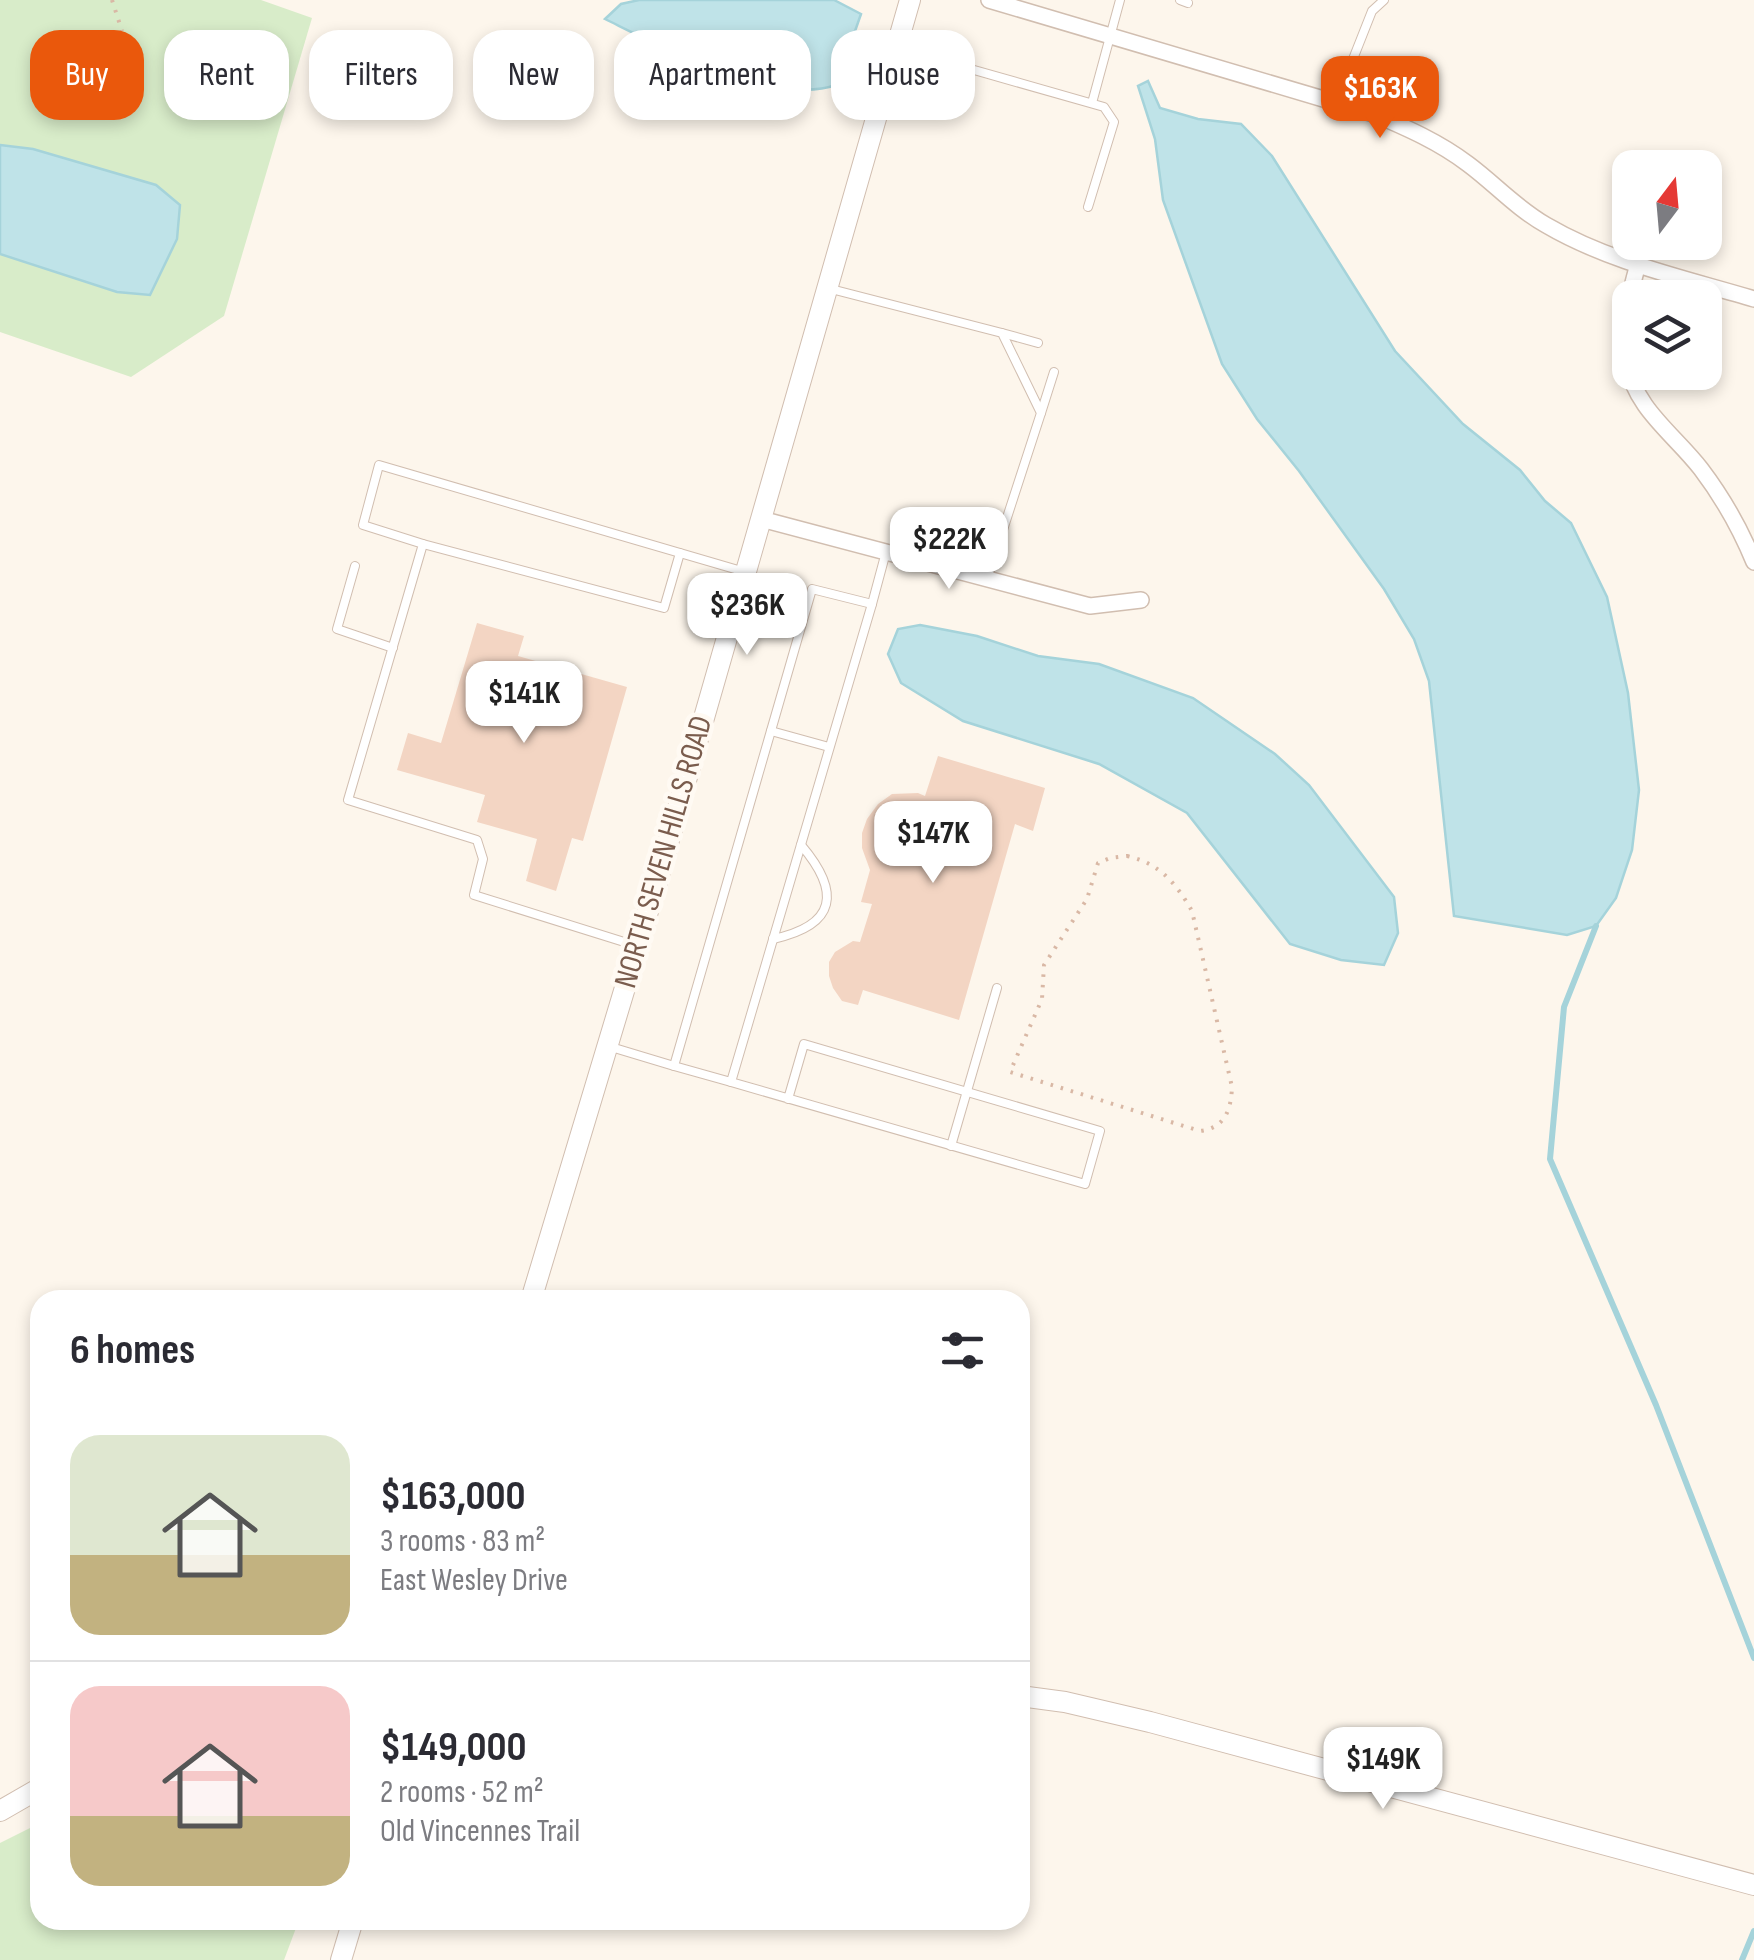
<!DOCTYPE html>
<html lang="en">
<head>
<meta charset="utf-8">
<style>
	:root { --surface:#fff; --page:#f7f7f7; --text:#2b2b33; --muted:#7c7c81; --line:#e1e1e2; --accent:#ea580c }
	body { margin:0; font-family:"Sofia Sans Condensed",sans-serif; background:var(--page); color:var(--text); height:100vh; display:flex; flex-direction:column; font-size:38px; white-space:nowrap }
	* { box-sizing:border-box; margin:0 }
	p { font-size:32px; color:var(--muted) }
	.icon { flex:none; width:55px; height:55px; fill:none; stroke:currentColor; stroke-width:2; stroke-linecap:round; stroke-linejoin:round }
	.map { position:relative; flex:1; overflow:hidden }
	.panel { position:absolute; left:30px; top:1290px; width:1000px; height:640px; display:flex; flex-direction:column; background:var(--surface); border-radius:30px; box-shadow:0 5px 15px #0003 }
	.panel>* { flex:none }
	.guide { position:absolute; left:30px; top:30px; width:1000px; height:90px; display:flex; gap:20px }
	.needle { width:65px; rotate:16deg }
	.controls { position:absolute; left:1612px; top:150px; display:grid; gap:20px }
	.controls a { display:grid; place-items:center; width:110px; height:110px; border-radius:20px; background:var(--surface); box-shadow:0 5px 15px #0003; font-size:50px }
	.price { position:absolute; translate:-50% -85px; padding:0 22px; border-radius:20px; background:#fff; color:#222; font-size:32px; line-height:65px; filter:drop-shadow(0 2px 5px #0008) }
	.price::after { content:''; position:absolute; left:50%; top:60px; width:30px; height:22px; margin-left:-15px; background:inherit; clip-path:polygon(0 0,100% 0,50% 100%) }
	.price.on { background:var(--accent); color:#fff }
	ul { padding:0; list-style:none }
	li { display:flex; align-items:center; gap:30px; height:250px; padding:0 40px }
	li+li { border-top:2px solid var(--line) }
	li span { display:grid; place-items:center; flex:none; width:280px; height:200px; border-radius:30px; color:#555 }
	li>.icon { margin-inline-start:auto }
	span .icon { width:120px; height:120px; fill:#fffc; stroke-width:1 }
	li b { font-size:42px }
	h2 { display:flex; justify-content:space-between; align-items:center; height:120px; padding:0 40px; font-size:42px }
	.pill { padding:0 35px; border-radius:30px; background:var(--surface); box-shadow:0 5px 15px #0003; font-size:35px; line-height:90px }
	.pill.on { background:var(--accent); color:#fff }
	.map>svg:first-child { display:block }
</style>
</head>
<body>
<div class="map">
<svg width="1754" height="1960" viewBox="0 0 1754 1960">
	<rect width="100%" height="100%" fill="#fdf6ec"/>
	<g fill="#d8ecc9">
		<polygon points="0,0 261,0 312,18 224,316 131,377 0,332"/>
		<polygon points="40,1823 40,1920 299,1920 284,1960 0,1960 0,1843"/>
	</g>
	<g fill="#bfe3e8" stroke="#a5d3da" stroke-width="2.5">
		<path d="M639 0H834L861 14 836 85C774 107 662 47 605 19L621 4Z"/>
		<polygon points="1148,81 1160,108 1198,119 1241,124 1272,156 1395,351 1463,424 1520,470 1545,501 1571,523 1607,597 1628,693 1639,790 1632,850 1616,898 1596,926 1567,935 1454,916 1429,681 1414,639 1384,589 1299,471 1257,419 1222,364 1163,200 1155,139 1138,86"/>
		<polygon points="0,145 33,149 156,185 180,205 177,239 150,295 117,292 0,254"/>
		<polygon points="920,625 977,636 1038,656 1099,664 1193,698 1275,754 1309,785 1394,897 1398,933 1384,965 1341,960 1290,944 1187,813 1099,764 963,721 901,683 888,654 898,629"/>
	</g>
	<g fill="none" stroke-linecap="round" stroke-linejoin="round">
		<g stroke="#a5d3da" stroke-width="6">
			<polyline points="1596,926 1564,1007 1550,1159 1656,1405 1754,1658"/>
			<polyline points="1742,1960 1754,1931"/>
		</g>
	</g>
	<g fill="#f3d5c3">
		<polygon points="477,623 524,636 518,656 627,687 583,841 572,838 556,891 526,881 537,839 477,822 485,795 397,770 408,733 441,743"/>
		<polygon points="938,756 1045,788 1033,831 1015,824 959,1020 863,990 858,1005 842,1001 833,988 829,976 829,962 835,952 853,941 860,942 872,904 861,902 870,870 862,848 862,833 867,819 878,804 892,794 918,793 925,796"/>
	</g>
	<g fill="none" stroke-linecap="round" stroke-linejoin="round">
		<defs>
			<g id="service">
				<polyline points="1180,0 1188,3"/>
				<polyline points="953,64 1104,107 1114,122 1088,207"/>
				<polyline points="1336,102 1372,11 1384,0"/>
				<polyline points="1092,103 1120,0"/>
				<polyline points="831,289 1002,333 1041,413 987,579"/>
				<polyline points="1002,333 1038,343"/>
				<polyline points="1041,413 1054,372"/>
				<polyline points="423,544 664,608 680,553"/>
				<polyline points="355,566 337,629 393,648"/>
				<polygon points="812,589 872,604 731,1082 674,1066"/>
				<polyline points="872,604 886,552"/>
				<polyline points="771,731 829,747"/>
				<path d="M773 939C837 925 841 892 801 845"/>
				<polyline points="637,946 474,895 483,859 477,840 348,800 423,544 363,525 379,465 745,572"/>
				<polyline points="611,1047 674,1066"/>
				<polyline points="731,1082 1085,1184 1100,1131 804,1044 788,1099"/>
				<polyline points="951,1146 997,988"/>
			</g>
			<g id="minor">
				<path d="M989 0 1374 114C1407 128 1439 142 1468 164 1495 184 1516 208 1546 225 1609 262 1684 278 1754 299"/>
				<path d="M1638 264C1629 297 1620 328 1627 363 1635 409 1674 434 1701 469 1723 498 1740 528 1754 562"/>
				<polyline points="761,519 1090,606 1141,600"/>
			</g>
			<g id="tertiary">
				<polyline points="531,1300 658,878 910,0"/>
				<polyline points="1020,1696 1065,1702 1150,1722 1754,1885"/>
				<polyline points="0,1811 40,1788"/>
				<polyline points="341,1960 353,1920"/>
			</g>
		</defs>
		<use href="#service" stroke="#d1beb0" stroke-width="10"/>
		<use href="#minor" stroke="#d1beb0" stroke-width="18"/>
		<use href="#tertiary" stroke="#d1beb0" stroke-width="22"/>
		<g stroke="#d9b8a5" stroke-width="4" stroke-dasharray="2.5 8" stroke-linecap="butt">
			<polyline points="112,0 122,31"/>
			<path d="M1127 856C1159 863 1176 883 1192 911L1232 1087C1231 1110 1225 1128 1200 1131L1010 1072 1042 999 1044 965 1087 899 1098 863 1110 858Z"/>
		</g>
		<use href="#service" stroke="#fff" stroke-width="8"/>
		<use href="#minor" stroke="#fff" stroke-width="15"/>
		<use href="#tertiary" stroke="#fff" stroke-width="20"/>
	</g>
	<g text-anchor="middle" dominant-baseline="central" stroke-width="9" stroke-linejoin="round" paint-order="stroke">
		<g font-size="32" fill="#7a5c4d" stroke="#fffaf3">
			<text transform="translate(664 852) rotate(-74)">NORTH SEVEN HILLS ROAD</text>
		</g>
	</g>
</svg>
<div class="controls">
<a><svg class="needle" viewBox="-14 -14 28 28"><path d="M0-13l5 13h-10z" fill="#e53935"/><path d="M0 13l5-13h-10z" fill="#7c7c81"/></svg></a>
<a><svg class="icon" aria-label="layers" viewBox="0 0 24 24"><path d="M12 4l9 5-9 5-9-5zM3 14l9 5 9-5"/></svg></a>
</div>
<b class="price on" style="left:1380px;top:141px">$163K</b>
<b class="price" style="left:949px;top:592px">$222K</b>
<b class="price" style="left:747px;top:658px">$236K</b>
<b class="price" style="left:524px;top:746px">$141K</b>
<b class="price" style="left:933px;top:886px">$147K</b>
<b class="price" style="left:1383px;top:1812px">$149K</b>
<div class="guide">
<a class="pill on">Buy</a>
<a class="pill">Rent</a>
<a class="pill">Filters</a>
<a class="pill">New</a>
<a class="pill">Apartment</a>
<a class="pill">House</a>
</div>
<section class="panel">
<h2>6 homes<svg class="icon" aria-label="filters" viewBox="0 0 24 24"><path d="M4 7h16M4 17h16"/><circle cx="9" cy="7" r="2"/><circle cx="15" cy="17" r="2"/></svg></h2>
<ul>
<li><span style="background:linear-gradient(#dfe7d0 60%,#c2b280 0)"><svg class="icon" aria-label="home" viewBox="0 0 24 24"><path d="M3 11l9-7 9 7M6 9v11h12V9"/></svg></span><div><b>$163,000</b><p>3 rooms · 83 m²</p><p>East Wesley Drive</p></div></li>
<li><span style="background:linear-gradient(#f6c9c9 65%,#c2b280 0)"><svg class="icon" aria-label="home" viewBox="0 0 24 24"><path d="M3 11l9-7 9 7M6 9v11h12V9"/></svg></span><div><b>$149,000</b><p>2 rooms · 52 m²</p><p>Old Vincennes Trail</p></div></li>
</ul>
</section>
</div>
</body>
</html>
